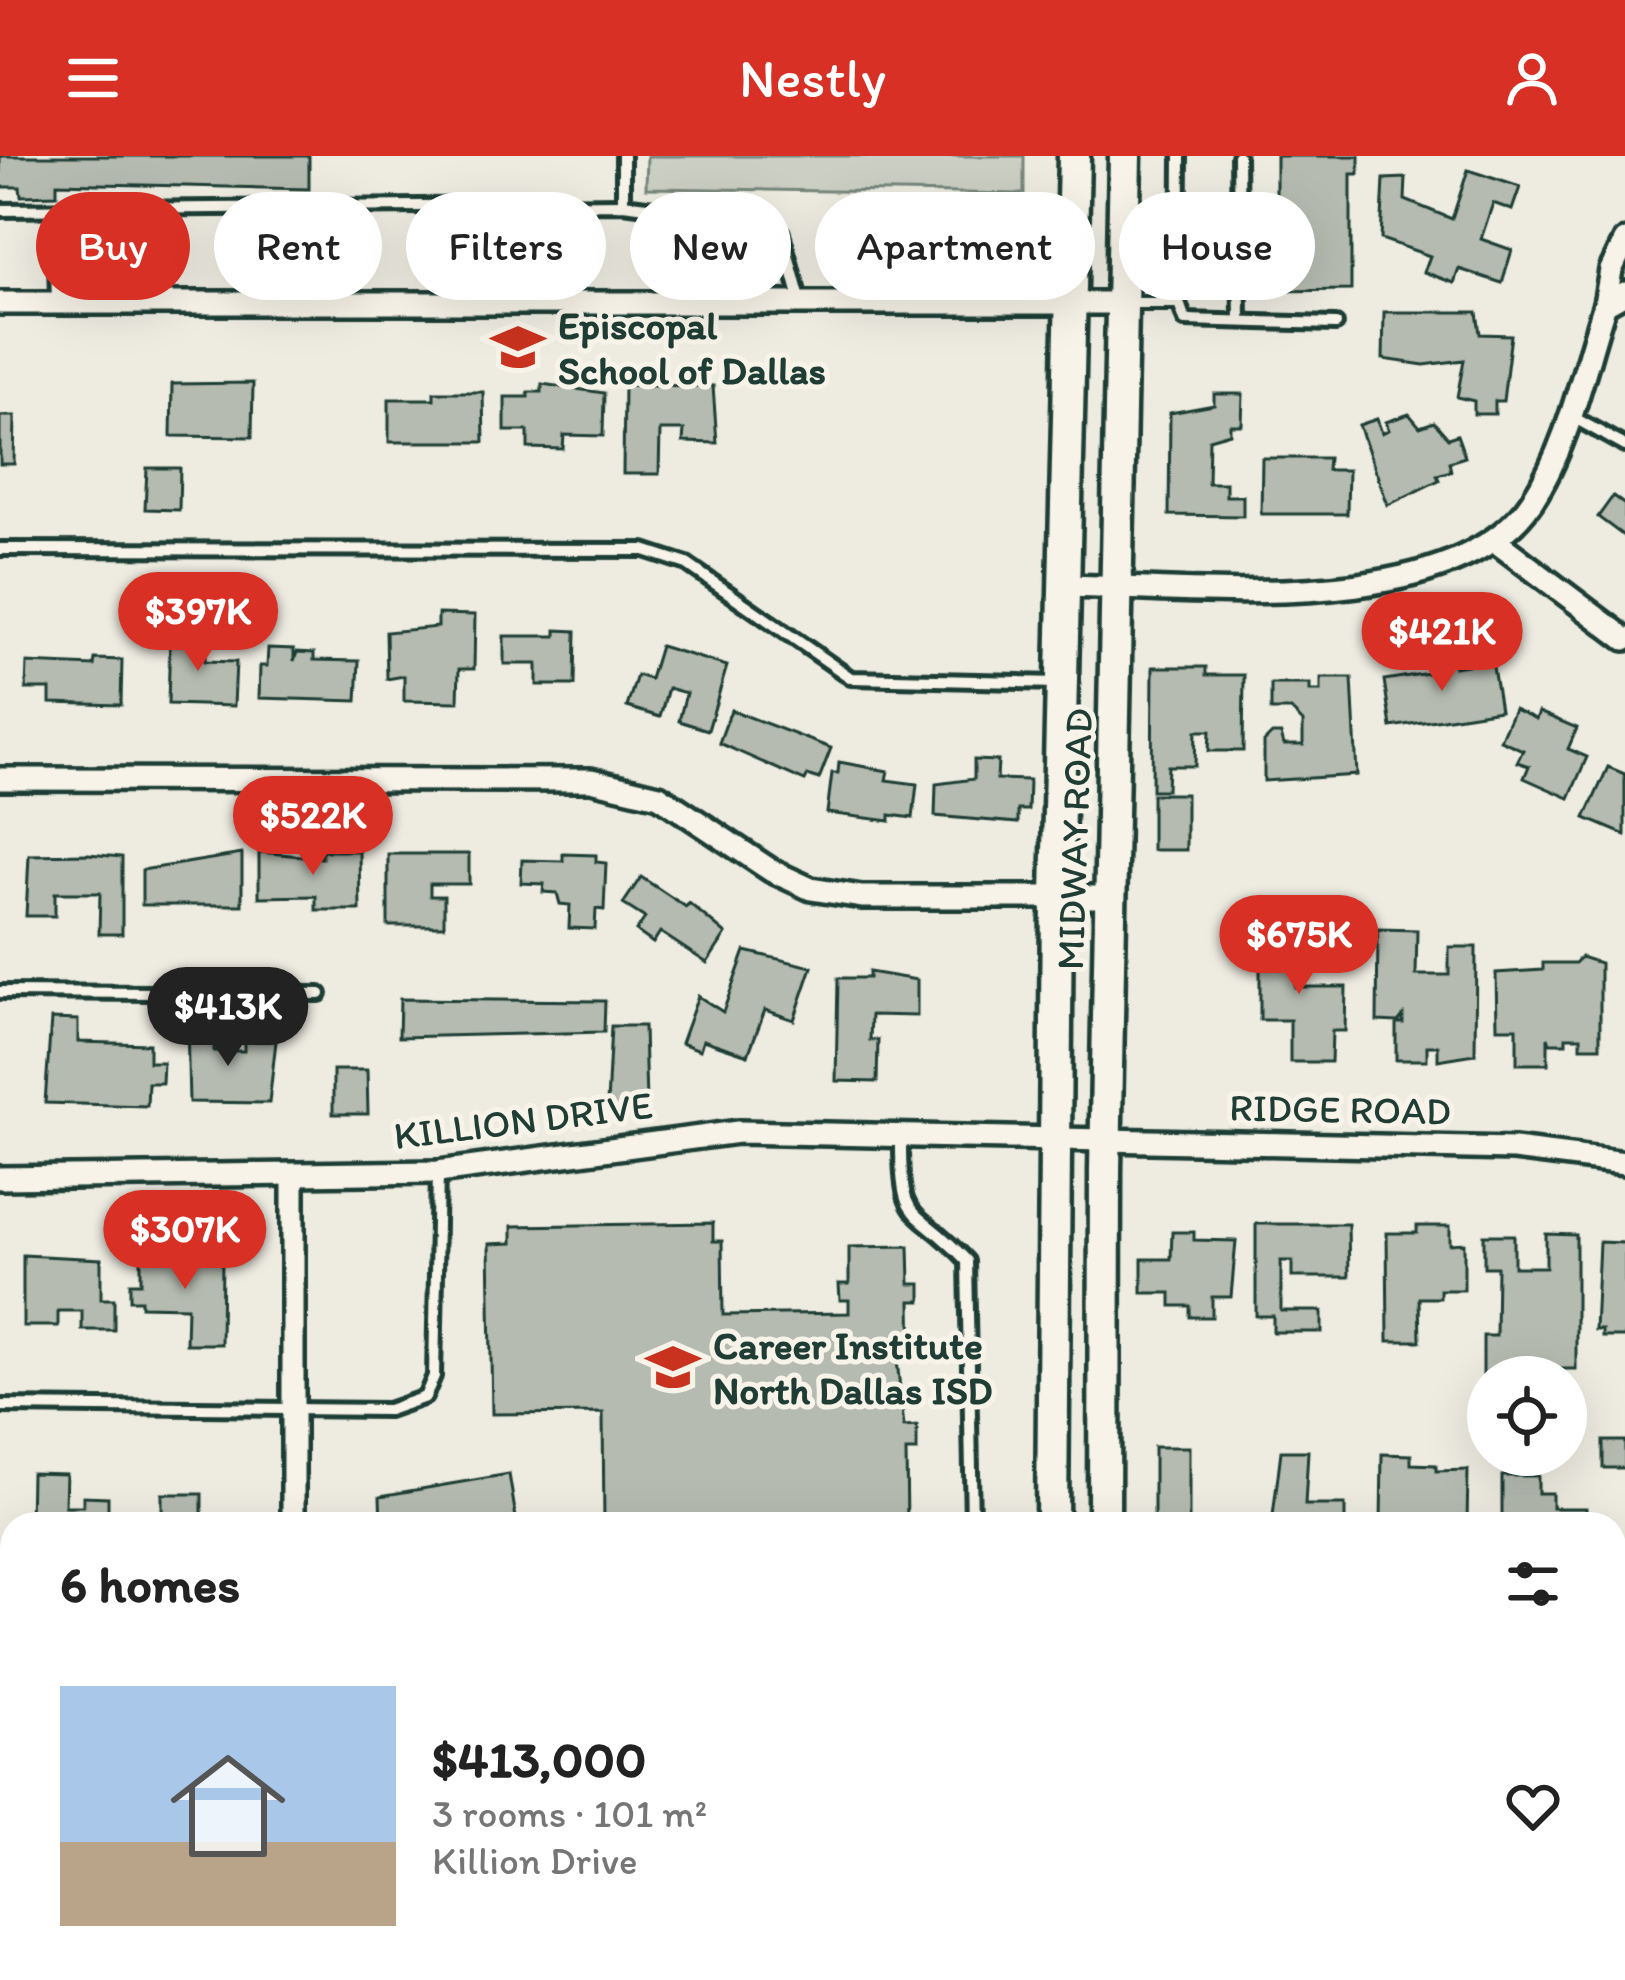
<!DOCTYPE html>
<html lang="en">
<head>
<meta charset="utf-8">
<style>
	:root { --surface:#fff; --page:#f2f2f2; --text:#222; --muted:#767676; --line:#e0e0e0; --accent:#d93025 }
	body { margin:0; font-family:Itim,sans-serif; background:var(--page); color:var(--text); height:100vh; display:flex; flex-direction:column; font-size:45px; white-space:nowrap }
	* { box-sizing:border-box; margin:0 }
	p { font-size:39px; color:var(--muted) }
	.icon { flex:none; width:66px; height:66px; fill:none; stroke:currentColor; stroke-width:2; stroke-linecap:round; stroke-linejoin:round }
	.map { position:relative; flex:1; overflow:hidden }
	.panel { position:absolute; left:0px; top:1356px; width:1626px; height:468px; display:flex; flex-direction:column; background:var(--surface); border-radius:36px 36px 0 0; box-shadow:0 12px 48px #0002 }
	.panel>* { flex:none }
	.guide { position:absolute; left:36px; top:36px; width:1554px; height:108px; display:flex; gap:24px }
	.buttons { position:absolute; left:1467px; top:1200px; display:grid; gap:24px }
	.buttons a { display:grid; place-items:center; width:120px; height:120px; border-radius:50%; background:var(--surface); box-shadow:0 12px 48px #0002; font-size:60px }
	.price { position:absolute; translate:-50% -102px; padding:0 27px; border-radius:42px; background:var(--accent); color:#fff; font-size:39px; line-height:78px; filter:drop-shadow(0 3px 6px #0008) }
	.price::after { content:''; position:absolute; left:50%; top:72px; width:36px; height:27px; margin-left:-18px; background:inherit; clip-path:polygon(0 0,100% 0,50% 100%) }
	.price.current { background:#222; color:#fff }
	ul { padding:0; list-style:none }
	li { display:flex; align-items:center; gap:36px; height:300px; padding:0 60px }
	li+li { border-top:3px solid var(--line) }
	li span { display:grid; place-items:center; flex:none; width:336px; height:240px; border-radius:0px; color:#555 }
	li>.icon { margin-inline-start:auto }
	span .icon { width:144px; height:144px; fill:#fffc; stroke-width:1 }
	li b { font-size:51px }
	h2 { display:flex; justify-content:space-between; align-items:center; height:144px; padding:0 60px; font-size:51px }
	.chip { padding:0 42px; border-radius:54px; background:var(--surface); box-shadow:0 12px 48px #0002; font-size:42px; line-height:108px }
	.chip.current { background:var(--accent); color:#fff }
	header { display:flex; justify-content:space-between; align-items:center; height:156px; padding:0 60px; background:var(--accent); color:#fff; font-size:54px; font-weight:600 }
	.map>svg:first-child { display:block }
</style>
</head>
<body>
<header><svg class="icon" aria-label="menu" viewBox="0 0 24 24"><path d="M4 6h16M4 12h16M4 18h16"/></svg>Nestly<svg class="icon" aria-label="person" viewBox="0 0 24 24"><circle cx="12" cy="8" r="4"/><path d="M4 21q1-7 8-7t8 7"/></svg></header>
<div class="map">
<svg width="1625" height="1824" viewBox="0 0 1625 1824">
	<rect width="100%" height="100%" fill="#eeece1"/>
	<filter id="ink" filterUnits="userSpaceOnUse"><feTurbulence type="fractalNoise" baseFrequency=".00833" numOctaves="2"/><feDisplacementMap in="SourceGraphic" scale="24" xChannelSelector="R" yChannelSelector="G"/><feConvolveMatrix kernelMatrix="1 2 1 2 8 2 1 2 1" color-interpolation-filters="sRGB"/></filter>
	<g filter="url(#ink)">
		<g fill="#cccfc4" stroke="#76867c" stroke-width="3">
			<polygon points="647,0 1024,0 1024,38 646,32"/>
			<rect x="315" y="1812" width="715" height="12"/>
		</g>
		<g fill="#b5bbb0" stroke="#1f3d34" stroke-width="3">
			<polygon points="0,0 309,0 309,33 57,27 57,39 21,40 20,31 0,31"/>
			<polygon points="1276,0 1359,0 1359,18 1351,18 1351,134 1276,135"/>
			<polygon points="1468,14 1520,31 1512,54 1493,47 1481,83 1512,94 1502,127 1459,113 1454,127 1424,116 1430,100 1381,83 1384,23 1406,22 1405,44 1452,63"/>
			<polygon points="1384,156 1477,156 1480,178 1511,179 1503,245 1495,245 1495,258 1474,258 1474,245 1457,241 1464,204 1424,209 1383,203"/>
			<polygon points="253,227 252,281 171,280 172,228"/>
			<polygon points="542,228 604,237 603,280 564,279 563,293 528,292 528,275 505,275 505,241 528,241 528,236 542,236"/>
			<polygon points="624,229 713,230 717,287 683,286 684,274 660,274 659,318 623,318"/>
			<polygon points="434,236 483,236 484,286 389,286 389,243 434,243"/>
			<polygon points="1214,238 1243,238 1242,269 1230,269 1230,277 1209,283 1208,327 1226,327 1226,340 1243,340 1243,360 1169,359 1170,257 1214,249"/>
			<polygon points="1409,258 1420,271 1434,266 1448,282 1457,279 1465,301 1449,306 1451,315 1437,319 1439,324 1388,349 1359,269 1377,263 1382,277 1389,274 1386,266"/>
			<polygon points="0,260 15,260 14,308 0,308"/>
			<polygon points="1262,302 1328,302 1327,314 1348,314 1347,358 1261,358"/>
			<polygon points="147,312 180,312 179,354 145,353"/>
			<polygon points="1613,340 1625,349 1625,381 1598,361"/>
			<polygon points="438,458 475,459 474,513 459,513 458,546 404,545 404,520 387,523 386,476 438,471"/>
			<polygon points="556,474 576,475 575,529 537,529 537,508 504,508 504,480 556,480"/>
			<polygon points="170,477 206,478 205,505 236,506 234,550 168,548"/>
			<polygon points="660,490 727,510 708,574 679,565 686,537 668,532 660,561 627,551 637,519 650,523"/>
			<polygon points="268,492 294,493 294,505 297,496 314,497 314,504 359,505 357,545 259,542 260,510 267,510"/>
			<polygon points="1453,501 1454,511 1492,505 1500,554 1391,571 1384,524 1441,515 1440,503"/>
			<polygon points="95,503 122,504 121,549 50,547 50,533 26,533 27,507 94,510"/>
			<polygon points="1153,511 1206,511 1206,519 1244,519 1243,595 1209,595 1210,575 1196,575 1195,610 1168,610 1167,634 1152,634"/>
			<polygon points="1321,522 1352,522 1357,619 1264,625 1264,586 1272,578 1281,578 1284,589 1303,589 1303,566 1291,554 1271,554 1271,528 1310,528 1310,535 1321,535"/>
			<polygon points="1514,553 1536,563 1539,556 1577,572 1568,593 1587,601 1569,642 1524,622 1529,610 1517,606 1523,594 1500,584"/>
			<polygon points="731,554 831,592 819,623 808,619 805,625 719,587"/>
			<polygon points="974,604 998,605 997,623 1029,624 1028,654 1018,654 1018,667 935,660 936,628 974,623"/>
			<polygon points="839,606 888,615 886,624 917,628 913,662 890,659 890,665 827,657 832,617 838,617"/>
			<polygon points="1608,611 1625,618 1625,679 1585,662"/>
			<rect x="1152" y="638" width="34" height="56"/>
			<polygon points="322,695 359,695 360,754 316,754 316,740 259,741 259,696 322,702"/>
			<polygon points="88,698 122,701 122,778 99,778 100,737 55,737 55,760 26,760 29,699"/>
			<polygon points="242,698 242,749 142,749 142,714"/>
			<polygon points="388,698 469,698 469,728 430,728 430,740 444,740 444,770 388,770"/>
			<polygon points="563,698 596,699 596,706 606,707 604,754 596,753 595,773 569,772 570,749 560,748 557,737 543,736 544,728 521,727 522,704 563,705"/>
			<polygon points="641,721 686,751 689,747 726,778 707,807 660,776 653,787 636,775 645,762 623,748"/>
			<polygon points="1378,773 1417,774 1416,819 1449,819 1449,791 1476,791 1475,898 1438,904 1438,890 1427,890 1427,904 1396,904 1396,867 1403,867 1403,860 1398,866 1377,865"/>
			<polygon points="1260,776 1312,776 1311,807 1295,807 1295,831 1346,831 1345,875 1332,875 1331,906 1290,906 1290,864 1260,864"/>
			<polygon points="745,795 812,811 794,864 765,854 748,899 703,884 700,894 681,887 698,840 723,856"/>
			<polygon points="1581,801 1600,807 1600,891 1581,891 1581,881 1566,881 1566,887 1550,887 1548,881 1548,908 1517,908 1517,872 1497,872 1496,817 1543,814 1543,807 1575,807"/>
			<polygon points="869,816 917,824 917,860 871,859 870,884 878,884 877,926 836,925 838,822 869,822"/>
			<polygon points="400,843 605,845 604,876 399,881"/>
			<polygon points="51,863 78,864 78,886 149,888 149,906 163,906 162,927 148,927 147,950 45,947"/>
			<polygon points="187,867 215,868 214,895 244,895 244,885 276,885 269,947 189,946"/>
			<polygon points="611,870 644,870 646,948 642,948 642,959 612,958 613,949 607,948"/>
			<polygon points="333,914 367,914 368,958 333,958"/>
			<polygon points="713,1067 713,1085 722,1085 723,1159 849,1157 849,1144 840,1144 839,1128 849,1128 849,1091 909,1090 910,1128 921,1128 921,1145 911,1145 912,1203 897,1204 904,1271 917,1270 917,1295 906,1295 907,1368 604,1368 603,1257 492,1258 489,1088 512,1087 512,1070"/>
			<polygon points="1256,1068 1348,1068 1349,1121 1292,1121 1292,1105 1281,1105 1281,1155 1322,1155 1322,1176 1273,1176 1273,1160 1256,1160"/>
			<polygon points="1417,1070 1450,1070 1450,1088 1464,1087 1464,1134 1440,1134 1440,1142 1419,1142 1420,1185 1388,1185 1387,1077 1417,1077"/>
			<polygon points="1172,1076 1194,1076 1194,1084 1236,1085 1231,1141 1212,1141 1212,1161 1190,1161 1190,1150 1171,1150 1171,1137 1142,1137 1142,1103 1171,1103"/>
			<polygon points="1546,1078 1576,1079 1576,1213 1505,1213 1505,1221 1483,1224 1483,1180 1496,1180 1497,1111 1484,1111 1484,1079 1514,1079 1514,1111 1546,1111"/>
			<polygon points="1599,1086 1625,1087 1625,1181 1602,1181 1602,1174 1595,1174"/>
			<polygon points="164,1098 222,1102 221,1188 186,1188 187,1151 141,1150 141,1144 130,1144 130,1127 141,1127 141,1102 164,1102"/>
			<polygon points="23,1099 101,1103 101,1143 114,1143 114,1174 82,1174 82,1155 58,1155 58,1170 23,1170"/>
			<rect x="1603" y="1285" width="22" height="27"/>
			<rect x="1154" y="1291" width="35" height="77"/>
			<polygon points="1281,1295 1308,1295 1305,1349 1345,1349 1345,1368 1272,1368"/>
			<polygon points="1382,1298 1411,1299 1411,1308 1436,1309 1436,1315 1468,1314 1467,1368 1381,1368"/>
			<polygon points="31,1317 66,1318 65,1350 83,1350 83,1340 108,1341 108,1368 30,1368"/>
			<polygon points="509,1318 517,1368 381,1368 380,1340"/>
			<polygon points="1502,1320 1538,1320 1538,1337 1552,1337 1552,1352 1586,1352 1586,1368 1502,1368"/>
			<polygon points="162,1338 202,1338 202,1368 156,1368 162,1364"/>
			<rect x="0" y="1740" width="9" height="84"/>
			<rect x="21" y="1812" width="97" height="12"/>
			<rect x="154" y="1812" width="78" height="12"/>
			<polygon points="1404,1812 1452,1812 1452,1823 1404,1824"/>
		</g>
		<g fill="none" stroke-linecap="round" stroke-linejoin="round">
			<defs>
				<g id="service">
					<polyline points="1180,0 1179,147 1185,164 1336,168"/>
					<polyline points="1238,0 1240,165"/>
					<polyline points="623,48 623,0"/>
					<polyline points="0,54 623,48 763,66 782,77 801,147"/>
					<polyline points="55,55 57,147"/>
					<polyline points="1128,147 1179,147"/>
					<polyline points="1571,260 1625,290"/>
					<polyline points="0,393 644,394 687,408 851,522 1059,527"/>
					<polyline points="0,836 320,838"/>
					<path d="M901 980C900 1074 912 1046 967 1105L972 1368"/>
					<polyline points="0,1250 388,1254 425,1241 434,1220 438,1016"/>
					<polyline points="0,1703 12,1703"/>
				</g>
				<g id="minor">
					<polyline points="0,147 1124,147"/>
					<polyline points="1605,148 1611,114 1625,85"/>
					<polyline points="1495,385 1625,483"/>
					<path d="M1065 430C1191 432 1452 465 1532 345 1569 289 1584 211 1605 148L1625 137"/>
					<polyline points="0,623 591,624 659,640 772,715 811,733 862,741 1111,741"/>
					<polyline points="293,1020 293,1368"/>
					<polyline points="0,1022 438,1016 738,976 1514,993 1625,1007"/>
					<polyline points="0,1476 12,1476"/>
					<polyline points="1614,1500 1625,1500"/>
					<polyline points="294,1812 294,1824"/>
				</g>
				<g id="secondary">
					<polyline points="1052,1368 1057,740 1074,0"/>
					<polyline points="1104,1368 1105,1014 1125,0"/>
					<polyline points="1051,1812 1051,1824"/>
					<polyline points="1102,1824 1102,1812"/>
				</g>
			</defs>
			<use href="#service" stroke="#1f3d34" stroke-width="20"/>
			<use href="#minor" stroke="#1f3d34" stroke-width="30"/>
			<use href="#secondary" stroke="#1f3d34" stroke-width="39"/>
			<use href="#service" stroke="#f7f3e8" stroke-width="10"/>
			<use href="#minor" stroke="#f7f3e8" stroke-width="21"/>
			<use href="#secondary" stroke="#f7f3e8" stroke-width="30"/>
		</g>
	</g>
	<defs>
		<symbol id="school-bare" viewBox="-9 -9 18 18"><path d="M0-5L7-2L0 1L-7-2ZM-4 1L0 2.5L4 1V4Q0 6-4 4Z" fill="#c8321e" stroke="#f7f3e8" stroke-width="2.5" paint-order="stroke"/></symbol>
	</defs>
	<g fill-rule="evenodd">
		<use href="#school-bare" x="480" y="153" width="76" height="76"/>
		<use href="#school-bare" x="635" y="1173" width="76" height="76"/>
	</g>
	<g text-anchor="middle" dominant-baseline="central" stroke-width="10" stroke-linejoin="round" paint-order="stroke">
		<g font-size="39" font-weight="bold" fill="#1f3d34" stroke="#f7f3e8" text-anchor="start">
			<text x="558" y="169">Episcopal<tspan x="558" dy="45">School of Dallas</tspan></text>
			<text x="713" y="1189">Career Institute<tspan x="713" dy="45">North Dallas ISD</tspan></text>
		</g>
		<g font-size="39" fill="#1f3d34" stroke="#f7f3e8">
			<text transform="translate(1074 683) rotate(-88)">MIDWAY ROAD</text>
			<text transform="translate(1340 953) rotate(1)">RIDGE ROAD</text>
			<text transform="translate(523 964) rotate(-7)">KILLION DRIVE</text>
		</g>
	</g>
</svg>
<div class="buttons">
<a><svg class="icon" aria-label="locate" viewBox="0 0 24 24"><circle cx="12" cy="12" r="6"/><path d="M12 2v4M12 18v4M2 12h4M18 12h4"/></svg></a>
</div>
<b class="price" style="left:198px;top:518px">$397K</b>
<b class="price" style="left:1442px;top:538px">$421K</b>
<b class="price" style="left:313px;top:722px">$522K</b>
<b class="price" style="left:1299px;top:841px">$675K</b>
<b class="price current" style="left:228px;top:913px">$413K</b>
<b class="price" style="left:185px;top:1136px">$307K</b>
<div class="guide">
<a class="chip current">Buy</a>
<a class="chip">Rent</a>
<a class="chip">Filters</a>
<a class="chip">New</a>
<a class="chip">Apartment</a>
<a class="chip">House</a>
</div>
<section class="panel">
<h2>6 homes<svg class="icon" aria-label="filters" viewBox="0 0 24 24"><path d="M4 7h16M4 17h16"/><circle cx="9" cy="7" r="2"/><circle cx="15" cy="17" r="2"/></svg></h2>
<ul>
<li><span style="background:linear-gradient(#a9c7e8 65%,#b9a48a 0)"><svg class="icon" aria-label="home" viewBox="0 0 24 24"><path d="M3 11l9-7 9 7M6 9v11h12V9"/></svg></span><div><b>$413,000</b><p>3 rooms · 101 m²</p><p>Killion Drive</p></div><svg class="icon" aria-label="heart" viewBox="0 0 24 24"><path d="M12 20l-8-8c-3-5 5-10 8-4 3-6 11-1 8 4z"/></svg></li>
</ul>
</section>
</div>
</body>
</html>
